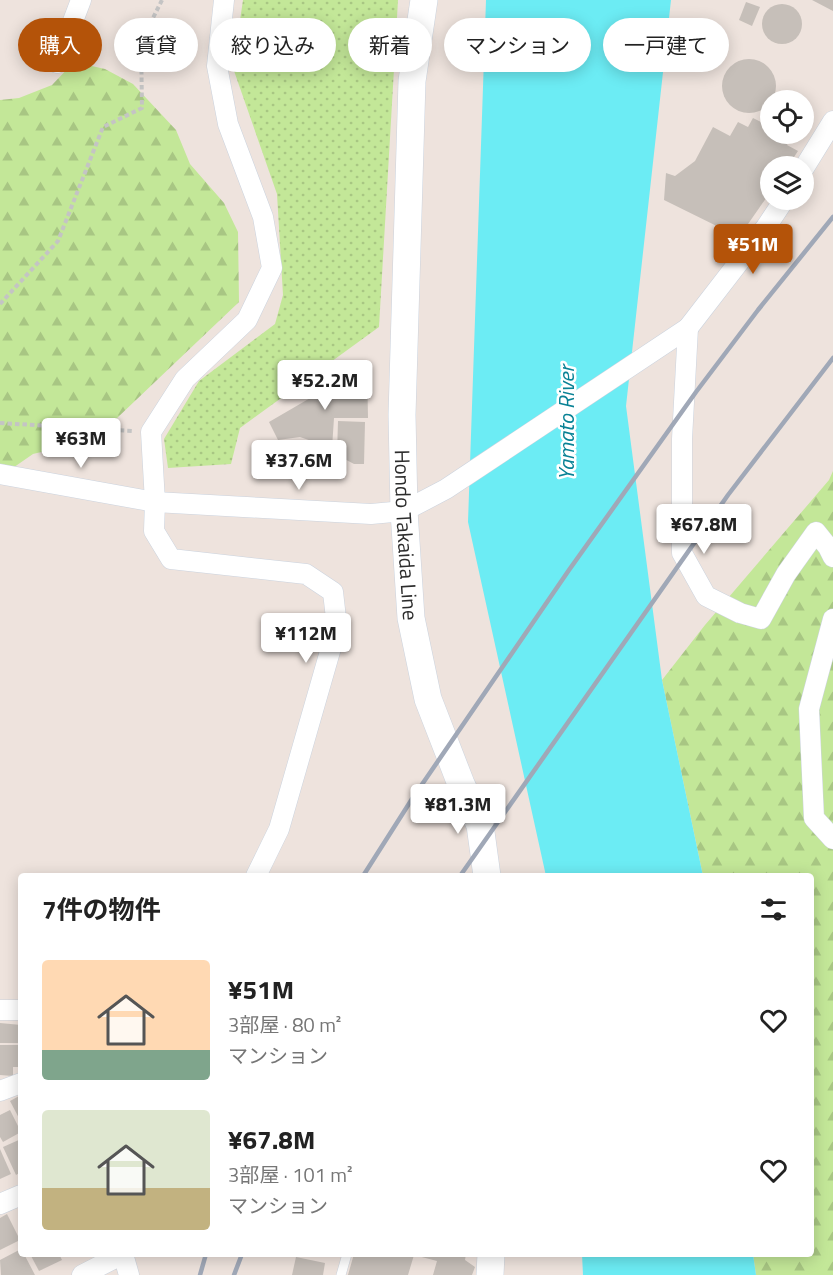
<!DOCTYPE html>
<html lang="ja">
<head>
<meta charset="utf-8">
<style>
	:root { --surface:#fff; --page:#f2f2f2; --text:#222; --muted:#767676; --accent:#b45309 }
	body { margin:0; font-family:"Titillium Web","Noto Sans JP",sans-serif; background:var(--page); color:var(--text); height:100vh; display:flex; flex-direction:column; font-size:22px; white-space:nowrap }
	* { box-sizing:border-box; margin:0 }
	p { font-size:20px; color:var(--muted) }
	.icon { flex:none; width:33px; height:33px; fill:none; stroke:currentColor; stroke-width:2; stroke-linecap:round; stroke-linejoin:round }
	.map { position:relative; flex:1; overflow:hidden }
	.panel { position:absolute; left:18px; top:873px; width:796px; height:384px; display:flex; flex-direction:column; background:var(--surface); border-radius:6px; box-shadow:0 3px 15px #0003 }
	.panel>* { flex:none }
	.banner { position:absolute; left:18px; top:18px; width:798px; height:54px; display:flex; gap:12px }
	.buttons { position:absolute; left:760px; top:90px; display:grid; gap:12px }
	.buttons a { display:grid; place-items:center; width:54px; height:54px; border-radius:50%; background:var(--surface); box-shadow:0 3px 15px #0003; font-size:30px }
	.price { position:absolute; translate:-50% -51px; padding:0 14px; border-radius:6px; background:#fff; color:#222; font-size:20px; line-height:39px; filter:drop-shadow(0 2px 3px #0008) }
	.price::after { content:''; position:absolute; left:50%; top:36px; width:18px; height:14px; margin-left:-9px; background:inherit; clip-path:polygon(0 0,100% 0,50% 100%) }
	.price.current { background:var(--accent); color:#fff }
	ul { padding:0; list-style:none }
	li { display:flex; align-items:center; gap:18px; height:150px; padding:0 24px }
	li span { display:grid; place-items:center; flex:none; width:168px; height:120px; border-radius:6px; color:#555 }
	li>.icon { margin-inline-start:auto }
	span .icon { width:72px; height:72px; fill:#fffc; stroke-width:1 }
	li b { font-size:26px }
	h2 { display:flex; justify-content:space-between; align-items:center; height:72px; padding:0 24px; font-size:26px }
	.tag { padding:0 21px; border-radius:27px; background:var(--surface); box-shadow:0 3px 15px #0003; font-size:21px; line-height:54px }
	.tag.current { background:var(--accent); color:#fff }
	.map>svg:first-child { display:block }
</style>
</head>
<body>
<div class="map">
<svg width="833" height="1275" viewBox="0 0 833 1275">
	<defs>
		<pattern id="grass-dots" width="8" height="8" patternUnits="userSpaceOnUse" patternTransform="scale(1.5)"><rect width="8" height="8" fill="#c3e798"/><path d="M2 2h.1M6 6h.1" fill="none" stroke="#a8c683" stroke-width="1.8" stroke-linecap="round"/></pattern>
		<pattern id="forest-firs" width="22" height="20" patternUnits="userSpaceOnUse" patternTransform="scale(1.5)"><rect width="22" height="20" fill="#c3e798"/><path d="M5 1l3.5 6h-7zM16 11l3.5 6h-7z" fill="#a8c683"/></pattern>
	</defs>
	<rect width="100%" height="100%" fill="#eee3dd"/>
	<polygon fill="url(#grass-dots)" points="243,0 398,0 379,327 240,428 231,464 168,468 164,439 199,381 275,324 283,295 277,194 233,68"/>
	<g fill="url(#forest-firs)">
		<polygon points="74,62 105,69 133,84 176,130 190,164 224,203 238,232 239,302 95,439 33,454 7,472 0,474 0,100 19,98 52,85"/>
		<polygon points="833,471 833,1275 756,1275 753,1254 812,1254 812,876 703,876 662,680 705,625 829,480"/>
	</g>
	<g fill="#6cecf4">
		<polygon points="486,0 671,0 626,406 662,680 703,876 546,876 468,522"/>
		<polygon points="582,1254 753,1254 756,1275 583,1275"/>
	</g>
	<g fill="#c6bfb9">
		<polygon points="812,0 833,0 833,11"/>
		<polygon points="746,2 760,7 752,26 739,20"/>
		<circle cx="782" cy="24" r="20"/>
		<circle cx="749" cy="86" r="27"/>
		<polygon points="753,118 771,127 771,134 784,134 791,137 787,145 798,151 788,166 771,166 771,191 739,237 664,200 666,173 675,176 695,161 713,127 730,136 738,122 748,127"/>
		<polygon points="367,365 368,418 334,418 332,448 300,437 278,440 269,422"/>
		<polygon points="338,421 365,422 364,464 354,464 337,455"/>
		<rect x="293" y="465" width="12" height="14"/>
		<polygon points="0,1023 21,1025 21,1043 0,1043"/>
		<polygon points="0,1045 21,1045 21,1067 13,1067 13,1076 0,1075"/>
		<polygon points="21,1095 21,1122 10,1101"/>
		<polygon points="10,1110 21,1132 3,1142 0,1137 0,1115"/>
		<polygon points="21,1139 21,1172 16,1175 3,1147"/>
		<polygon points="0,1149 11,1174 0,1179"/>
		<polygon points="7,1214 20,1240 0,1250 0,1218"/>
		<polygon points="21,1249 21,1254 24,1254 35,1275 1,1275 0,1260"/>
		<polygon points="30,1254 59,1254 62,1260 39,1271"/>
		<polygon points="354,1254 466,1254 465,1260 475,1267 472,1275 433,1275 437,1261 414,1255 408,1275 348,1275"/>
		<polygon points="296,1257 325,1263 323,1275 292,1275"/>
	</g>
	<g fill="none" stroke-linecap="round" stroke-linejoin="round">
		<defs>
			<polyline id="service" points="341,1275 347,1254"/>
			<g id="minor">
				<polyline points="224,0 217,66 228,124 263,217 272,268 247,320 185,379 151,432 155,502 154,531 171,559 306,574 333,592 337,627 279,829 256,876"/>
				<polyline points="57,63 81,0"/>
				<polyline points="804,168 833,121"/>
				<polyline points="688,328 682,439 682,553 706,596 740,613 761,619 786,574 816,532 828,547 833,557"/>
				<polyline points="0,474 155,502 371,514 404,511 446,489 688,328 766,227 784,200"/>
				<polyline points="833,619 809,709 814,818 833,839"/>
				<polyline points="0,1010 21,1010"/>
				<polyline points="0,1091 21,1083"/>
				<polyline points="0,1204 21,1195"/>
				<polyline points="123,1254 129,1275"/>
				<polyline points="82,1275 123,1254"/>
			</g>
			<g id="secondary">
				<path id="s1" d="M424 0 412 81 402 415 404 511 411 618 428 699 461 784 480 825 487 876"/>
				<polyline points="490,1275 491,1254"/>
			</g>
		</defs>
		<use href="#service" stroke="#cbd3de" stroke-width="10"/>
		<use href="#minor" stroke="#cbd3de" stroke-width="21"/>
		<use href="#secondary" stroke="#cbd3de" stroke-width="28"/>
		<g stroke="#c4c4c4" stroke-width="4" stroke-dasharray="4.5 3" stroke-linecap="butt">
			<polyline points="0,304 58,241 103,127 142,108 141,42 162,0"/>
			<polyline points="0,423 133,431"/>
		</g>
		<use href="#service" stroke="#fff" stroke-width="9"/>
		<use href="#minor" stroke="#fff" stroke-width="20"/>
		<use href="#secondary" stroke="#fff" stroke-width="27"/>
		<g stroke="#a0a8b7" stroke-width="4.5">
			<polyline points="363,876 412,799 569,570 696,392 758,310 833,217"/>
			<polyline points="460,876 728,495 833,358"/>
			<polyline points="200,1275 206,1254"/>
			<polyline points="234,1275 242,1254"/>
		</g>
	</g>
	<g text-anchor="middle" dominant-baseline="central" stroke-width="5" stroke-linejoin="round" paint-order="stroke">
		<g font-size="21" fill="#2c2c2c" stroke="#fff">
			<text stroke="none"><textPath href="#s1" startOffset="536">Hondo Takaida Line</textPath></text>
		</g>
		<g font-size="22" font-style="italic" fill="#098295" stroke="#fff">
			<text transform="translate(566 423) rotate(-90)">Yamato River</text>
		</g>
	</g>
</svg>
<div class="buttons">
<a><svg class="icon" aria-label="locate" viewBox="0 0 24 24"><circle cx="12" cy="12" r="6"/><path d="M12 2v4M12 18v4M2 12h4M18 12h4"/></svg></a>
<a><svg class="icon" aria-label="layers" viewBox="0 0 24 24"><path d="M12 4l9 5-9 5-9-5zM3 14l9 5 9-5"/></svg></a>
</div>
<b class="price current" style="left:753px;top:275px">¥51M</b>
<b class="price" style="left:325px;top:411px">¥52.2M</b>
<b class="price" style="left:81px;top:469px">¥63M</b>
<b class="price" style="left:299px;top:491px">¥37.6M</b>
<b class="price" style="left:704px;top:555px">¥67.8M</b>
<b class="price" style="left:306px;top:664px">¥112M</b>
<b class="price" style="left:458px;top:835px">¥81.3M</b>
<div class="banner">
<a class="tag current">購入</a>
<a class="tag">賃貸</a>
<a class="tag">絞り込み</a>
<a class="tag">新着</a>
<a class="tag">マンション</a>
<a class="tag">一戸建て</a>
</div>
<section class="panel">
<h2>7件の物件<svg class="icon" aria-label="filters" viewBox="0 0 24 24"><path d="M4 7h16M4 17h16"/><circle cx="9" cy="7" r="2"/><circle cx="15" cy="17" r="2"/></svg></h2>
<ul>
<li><span style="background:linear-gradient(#ffd9b3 75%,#7fa58c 0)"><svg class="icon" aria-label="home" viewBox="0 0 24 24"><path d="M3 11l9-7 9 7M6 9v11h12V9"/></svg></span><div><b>¥51M</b><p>3部屋 · 80 m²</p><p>マンション</p></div><svg class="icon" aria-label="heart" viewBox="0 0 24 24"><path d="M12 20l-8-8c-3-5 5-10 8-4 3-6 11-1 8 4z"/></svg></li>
<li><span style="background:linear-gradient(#dfe7d0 65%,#c2b280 0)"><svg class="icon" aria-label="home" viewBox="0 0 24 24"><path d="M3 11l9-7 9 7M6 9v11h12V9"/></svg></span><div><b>¥67.8M</b><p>3部屋 · 101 m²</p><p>マンション</p></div><svg class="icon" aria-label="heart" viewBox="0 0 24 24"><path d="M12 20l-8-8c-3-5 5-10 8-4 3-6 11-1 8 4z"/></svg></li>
</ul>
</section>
</div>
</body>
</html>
